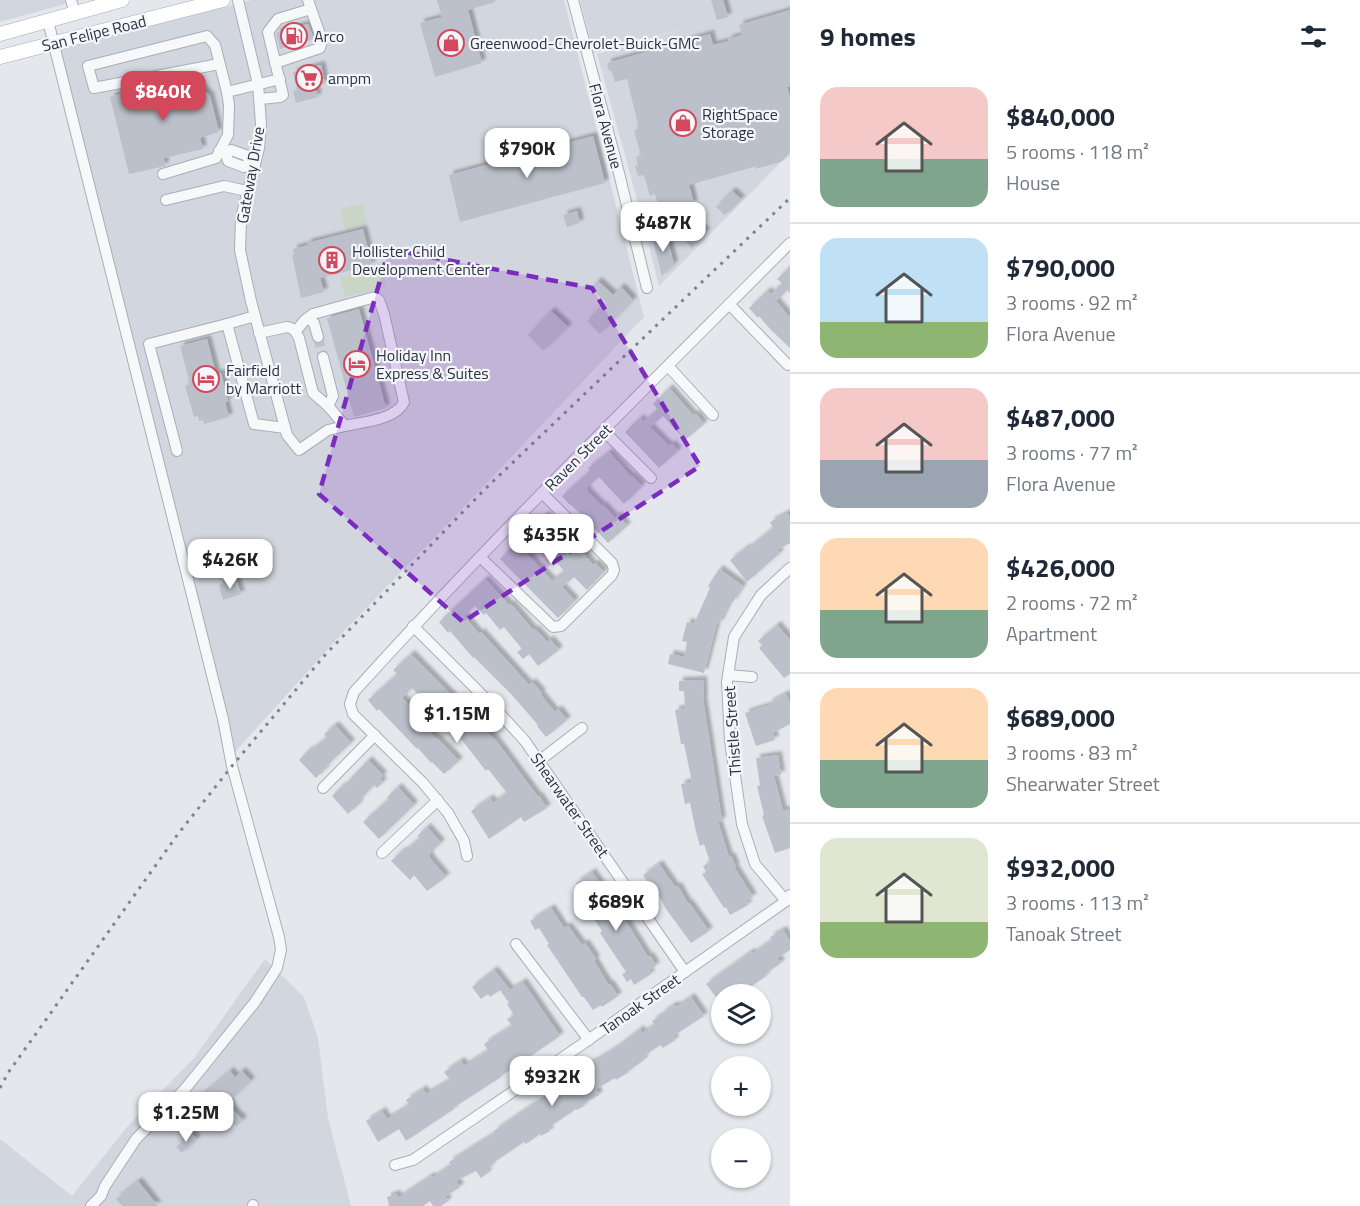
<!DOCTYPE html>
<html lang="en">
<head>
<meta charset="utf-8">
<style>
	:root { --surface:#fff; --page:#f2f2f3; --text:#1f2937; --muted:#747a83; --line:#e0e1e3; --accent:#d1495b }
	body { margin:0; font-family:"Titillium Web",sans-serif; background:var(--page); color:var(--text); height:100vh; display:flex; flex-direction:column; font-size:22px; white-space:nowrap }
	* { box-sizing:border-box; margin:0 }
	p { font-size:20px; color:var(--muted) }
	.icon { flex:none; width:33px; height:33px; fill:none; stroke:currentColor; stroke-width:2; stroke-linecap:round; stroke-linejoin:round }
	.map { position:relative; flex:1; overflow:hidden }
	.drawer { display:flex; flex-direction:column; background:var(--surface); width:570px }
	.drawer>* { flex:none }
	.buttons { position:absolute; left:711px; top:984px; display:grid; gap:12px }
	.buttons a { display:grid; place-items:center; width:60px; height:60px; border-radius:50%; background:var(--surface); box-shadow:0 2px 4px #0004; font-size:30px }
	.price { position:absolute; translate:-50% -51px; padding:0 14px; border-radius:12px; background:#fff; color:#222; font-size:20px; line-height:39px; filter:drop-shadow(0 2px 3px #0008) }
	.price::after { content:''; position:absolute; left:50%; top:36px; width:18px; height:14px; margin-left:-9px; background:inherit; clip-path:polygon(0 0,100% 0,50% 100%) }
	.price.selected { background:var(--accent); color:#fff }
	ul { padding:0; list-style:none }
	li { display:flex; align-items:center; gap:18px; height:150px; padding:0 30px }
	li+li { border-top:2px solid var(--line) }
	li span { display:grid; place-items:center; flex:none; width:168px; height:120px; border-radius:18px; color:#555 }
	li>.icon { margin-inline-start:auto }
	span .icon { width:72px; height:72px; fill:#fffc; stroke-width:1 }
	li b { font-size:26px }
	h2 { display:flex; justify-content:space-between; align-items:center; height:72px; padding:0 30px; font-size:26px }
	main { display:flex; flex:1; min-height:0 }
	.map>svg:first-child { display:block }
</style>
</head>
<body>
<main>
<div class="map">
<svg width="790" height="1206" viewBox="0 0 790 1206">
	<defs>
		<filter id="shadow"><feDropShadow dx="4" dy="-4" stdDeviation="1.5" flood-color="#0004"/></filter>
	</defs>
	<rect width="100%" height="100%" fill="#e4e7ec"/>
	<g fill="#d2d6de">
		<polygon points="0,0 80,0 0,22"/>
		<polygon points="252,0 564,0 644,317 463,508 345,630 235,752 182,558 58,50"/>
		<polygon points="580,0 790,0 790,153 659,286 639,206 597,54 694,26 594,53"/>
		<polygon points="265,959 304,997 318,1038 328,1118 351,1206 0,1206 0,1139 72,1196 127,1127 194,1058"/>
	</g>
	<g fill="#c9d6c5">
		<polygon points="362,204 367,224 345,229 340,209"/>
		<polygon points="381,267 386,287 345,297 340,277"/>
	</g>
	<g fill="#bbc0ca" fill-rule="evenodd" filter="url(#shadow)">
		<polygon points="437,0 495,0 495,2 468,10 482,63 435,77 420,23 442,17"/>
		<polygon points="711,0 723,0 728,17 717,20"/>
		<polygon points="790,10 790,86 787,87 790,97 790,152 781,162 755,169 757,166 689,185 694,204 661,214 655,194 650,196 644,175 638,176 635,166 638,165 636,157 641,156 634,130 639,129 627,79 615,82 611,70 609,71 607,63 710,34 713,45 729,41 728,39 742,35 739,25"/>
		<polygon points="308,24 314,39 280,49 276,34 278,32"/>
		<polygon points="321,65 325,84 315,87 318,97 296,103 293,91 297,90 293,72"/>
		<polygon points="187,78 196,83 210,96 219,132 200,138 203,149 164,158 165,166 129,174 110,97 157,84"/>
		<polygon points="593,136 605,183 460,222 449,175"/>
		<polygon points="732,191 741,199 725,215 716,207"/>
		<polygon points="577,211 580,223 567,227 563,215"/>
		<polygon points="695,222 706,232 692,248 681,237"/>
		<polygon points="363,229 372,265 320,278 324,292 301,298 292,255 294,255 293,249 308,245 307,243"/>
		<polygon points="666,234 674,264 662,276 652,238"/>
		<polygon points="790,267 790,293 787,290 776,301 790,318 790,348 770,329 759,316 758,318 749,308 767,291 771,294 782,283 777,279"/>
		<polygon points="598,281 613,295 621,287 633,300 600,334 587,321 606,303 591,288"/>
		<polygon points="359,309 386,408 354,417 327,318"/>
		<polygon points="551,311 568,327 543,351 528,335"/>
		<polygon points="207,339 216,374 221,373 228,401 225,402 229,417 204,424 203,420 199,421 198,416 194,417 185,386 190,384 180,346"/>
		<polygon points="669,388 693,415 696,414 704,424 685,440 663,416 650,427 669,446 672,444 678,451 659,468 625,432 640,418 643,422 655,412 657,409 653,404"/>
		<polygon points="609,452 631,477 632,476 642,486 624,504 599,477 586,488 588,490 587,491 602,506 603,505 615,518 618,515 627,526 608,543 585,518 571,505 571,506 562,496 590,471 588,468"/>
		<polygon points="787,513 790,518 790,543 777,550 780,553 747,582 730,560 746,548 747,549 773,528 770,522"/>
		<path d="M545 515 570 540 571 539 593 565 595 563 604 572 587 590 574 577 562 587 575 601 558 618 500 559 516 543 520 546 533 533 530 529ZM538 540 558 561 557 563 564 571 552 581 526 553Z"/>
		<polygon points="719,569 743,586 732,603 730,601 719,624 717,623 704,673 668,664 670,654 684,657 687,642 682,641 687,622 694,624 710,588 708,586"/>
		<polygon points="236,579 241,594 223,600 219,585"/>
		<polygon points="485,579 509,605 511,604 533,630 535,629 547,642 550,639 559,650 538,666 529,654 523,659 517,652 522,649 504,627 500,630 486,613 484,615 475,606 464,616 479,634 481,632 529,685 532,682 542,693 540,694 555,712 558,709 567,720 546,737 537,726 538,725 512,695 474,657 473,658 450,631 448,633 439,622"/>
		<polygon points="777,625 790,640 790,674 784,678 759,648 762,645 758,641"/>
		<polygon points="411,654 497,742 538,797 539,796 547,808 524,822 521,817 489,839 471,811 490,798 493,803 507,793 488,769 486,771 458,735 459,733 444,717 442,719 412,688 402,698 420,718 422,720 420,722 436,739 437,738 459,761 444,774 432,762 431,763 418,748 417,749 379,709 377,711 368,700 397,674 393,670"/>
		<polygon points="703,680 704,699 703,699 722,821 718,822 729,857 731,856 736,867 734,867 753,897 746,901 748,905 730,915 726,907 724,908 702,874 706,872 703,866 710,862 704,844 700,846 696,832 690,803 685,804 681,784 692,782 684,744 681,744 675,710 685,708 684,691 679,691 679,681"/>
		<polygon points="786,694 790,702 790,724 773,733 775,740 756,746 745,713 770,705 769,703"/>
		<polygon points="335,725 351,743 325,767 326,768 316,778 299,760 309,750 310,751 327,737 324,734"/>
		<polygon points="778,755 781,775 774,776 783,811 790,809 790,848 775,853 762,816 764,815 757,786 760,785 756,758"/>
		<polygon points="368,760 383,775 380,779 383,782 377,788 374,785 358,802 359,804 348,814 332,796 342,786 343,787"/>
		<polygon points="398,787 414,805 379,839 363,822 389,799 387,797"/>
		<polygon points="427,827 441,843 429,854 430,856 429,857 446,877 427,891 414,875 410,880 391,861 402,851 403,852 420,838 417,836"/>
		<polygon points="659,864 675,887 678,886 688,904 689,903 709,931 691,943 666,909 656,890 654,892 643,875"/>
		<polygon points="592,872 614,904 611,906 622,922 625,920 648,957 650,956 656,966 649,970 651,974 634,985 631,979 627,982 622,974 626,972 600,933 602,931 587,909 591,906 576,883"/>
		<polygon points="551,908 564,928 568,926 582,945 585,943 596,959 594,961 608,984 610,984 618,996 602,1007 601,1005 593,1010 584,997 582,997 547,945 549,944 539,928 535,930 530,921"/>
		<polygon points="783,930 790,941 790,950 777,958 781,963 765,974 766,976 740,994 722,994 722,1005 706,984 751,952 752,954 772,940 770,937"/>
		<polygon points="494,970 510,990 523,982 560,1036 501,1076 501,1077 453,1108 454,1109 406,1141 399,1129 378,1142 366,1121 382,1111 387,1119 409,1105 406,1100 423,1089 426,1094 450,1080 444,1072 461,1061 464,1066 488,1051 484,1044 512,1026 507,1019 514,1015 507,1004 509,1003 500,990 490,997 488,994 481,999 472,987"/>
		<polygon points="691,997 704,1016 673,1036 675,1040 663,1048 660,1045 643,1057 644,1060 628,1071 629,1072 616,1080 615,1078 596,1089 599,1095 583,1104 584,1106 577,1110 576,1109 548,1128 550,1131 541,1136 540,1134 526,1144 524,1142 490,1165 491,1167 486,1170 488,1173 481,1178 476,1171 456,1181 460,1187 445,1197 448,1201 441,1206 433,1206 430,1201 423,1206 387,1206 389,1205 387,1197 397,1194 398,1198 431,1176 432,1178 451,1165 449,1162 495,1133 494,1131 528,1108 544,1099 543,1097 553,1091 553,1092 573,1080 572,1077 587,1068 586,1066 605,1055 617,1047 640,1029 642,1033 655,1025 652,1021 663,1014 662,1013 674,1005 676,1007"/>
		<polygon points="230,1071 235,1077 242,1071 251,1081 228,1102 232,1107 231,1108 243,1120 236,1126 225,1114 216,1122 196,1100"/>
		<polygon points="191,1133 197,1139 182,1153 176,1147"/>
		<polygon points="138,1181 158,1206 122,1206 116,1199"/>
	</g>
	<g fill="none" stroke-linecap="round" stroke-linejoin="round">
		<polyline stroke="#bfc3cb" stroke-width="10" stroke-dasharray="10 5" stroke-linecap="butt" points="318,337 323,357"/>
		<defs>
			<g id="minor">
				<polyline points="71,0 75,13"/>
				<polyline points="238,0 258,84 261,124 259,148 241,218 240,250 251,301 287,435 299,450 328,430 345,426"/>
				<polyline points="573,0 617,165 647,288"/>
				<polyline points="48,21 223,719 232,766 279,937 281,950 277,968 255,1002 185,1089 136,1139 105,1186 101,1196 91,1206"/>
				<polyline points="275,63 320,48 322,40 311,9"/>
				<polyline points="219,64 94,88 88,66 207,36 215,45 227,92 280,79"/>
				<polyline points="260,99 280,97 283,95 268,32 278,19 311,9 308,0"/>
				<polyline points="219,151 226,154 228,161 244,167 249,163 255,165"/>
				<polyline points="226,154 231,150 248,156 249,163"/>
				<polyline points="163,174 216,158 228,135 229,105 227,92"/>
				<polyline points="166,200 224,186 247,191"/>
				<polyline points="729,304 788,365"/>
				<polyline points="255,316 227,324 254,424 285,428"/>
				<polyline points="308,318 314,323 318,337"/>
				<path d="M259 333 287 327C294 328 296 332 299 338L313 393 328 406 345 426C362 422 396 420 404 402L384 314 379 300 375 297 313 314 304 321 296 331"/>
				<polyline points="323,357 333,396 328,406"/>
				<polyline points="668,366 713,415"/>
				<polyline points="604,431 651,478"/>
				<polyline points="177,451 149,344 227,324"/>
				<polyline points="480,557 553,627 561,626 612,575 614,570 612,563 542,493"/>
				<polyline points="413,626 492,705 525,741 685,972"/>
				<polyline points="728,675 752,677"/>
				<polyline points="539,761 582,728"/>
				<polyline points="323,788 375,735"/>
				<polyline points="382,853 438,800"/>
				<path d="M467 856 464 841 448 813 423 783 353 714 350 704 354 692C494 537 643 391 790 243"/>
				<polyline points="786,901 755,864 742,824 730,741 727,682 734,637 761,595 790,568"/>
				<polyline points="516,944 589,1040"/>
				<polyline points="395,1165 413,1160 581,1045 786,901 790,895"/>
				<polyline points="253,1206 253,1205"/>
			</g>
			<g id="major">
				<polyline points="0,34 122,0"/>
				<polyline points="0,57 223,0"/>
			</g>
		</defs>
		<use href="#minor" stroke="#a9aeb7" stroke-width="12"/>
		<use href="#major" stroke="#a3abb8" stroke-width="15"/>
		<use href="#minor" stroke="#f7f8fa" stroke-width="10"/>
		<use href="#major" stroke="#fff" stroke-width="14"/>
		<polyline stroke="#7d8696" stroke-width="3" stroke-dasharray="3 6" stroke-linecap="butt" points="0,1088 8,1073 178,834 232,766 325,655 484,490 790,198"/>
	</g>
	<path fill="#7b2cbf" fill-opacity="0.2" stroke="#7b2cbf" stroke-width="4.5" stroke-dasharray="12 8" stroke-linejoin="round" d="M389 249 592 288 700 466 463 622 319 494Z"/>
	<defs>
		<symbol id="fuel-ring" viewBox="-11 -11 22 22"><circle r="9.5" fill="#f4f6f9" stroke="#d1495b" stroke-width="1.5"/><path d="M-5.5-6h7V0h2V4h1.3V-2.5L3-4.5l.8-.8L6-3V5H2.5V1h-1V6h-7ZM-4.2-4.7v3.2H.2V-4.7Z" fill="#d1495b"/></symbol>
		<symbol id="shop-ring" viewBox="-11 -11 22 22"><circle r="9.5" fill="#f4f6f9" stroke="#d1495b" stroke-width="1.5"/><path d="M-5-2.5h2.3a2.7 3.5 0 0 1 5.4 0H5L5.5 6h-11ZM-1.5-2.5h3a1.5 2.3 0 0 0-3 0Z" fill="#d1495b"/></symbol>
		<symbol id="supermarket-ring" viewBox="-11 -11 22 22"><circle r="9.5" fill="#f4f6f9" stroke="#d1495b" stroke-width="1.5"/><path d="M-6-5.5h2.5l.6 2H6L4.5 2H-2.5L-4.4-4H-6ZM-1.5 3.2a1.3 1.3 0 1 0 .1 0ZM3 3.2a1.3 1.3 0 1 0 .1 0Z" fill="#d1495b"/></symbol>
		<symbol id="building-ring" viewBox="-11 -11 22 22"><circle r="9.5" fill="#f4f6f9" stroke="#d1495b" stroke-width="1.5"/><path d="M-4-6H4V6H1V3H-1V6H-4ZM-2.5-4.3h1.7v1.8h-1.7ZM.8-4.3h1.7v1.8H.8ZM-2.5-1h1.7V.8h-1.7ZM.8-1h1.7V.8H.8Z" fill="#d1495b"/></symbol>
		<symbol id="hotel-ring" viewBox="-11 -11 22 22"><circle r="9.5" fill="#f4f6f9" stroke="#d1495b" stroke-width="1.5"/><path d="M-6-4.5h1.5V1H6V5H4.5V3h-9V5H-6ZM-4 0a1.8 1.8 0 1 1 3.6 0ZM.5 0V-2.5h3Q6-2.5 6 0Z" fill="#d1495b"/></symbol>
	</defs>
	<g fill-rule="evenodd">
		<use href="#fuel-ring" x="279" y="21" width="30" height="30"/>
		<use href="#shop-ring" x="436" y="28" width="30" height="30"/>
		<use href="#supermarket-ring" x="294" y="63" width="30" height="30"/>
		<use href="#shop-ring" x="668" y="108" width="30" height="30"/>
		<use href="#building-ring" x="317" y="245" width="30" height="30"/>
		<use href="#hotel-ring" x="342" y="349" width="30" height="30"/>
		<use href="#hotel-ring" x="191" y="364" width="30" height="30"/>
	</g>
	<g text-anchor="middle" dominant-baseline="central" stroke-width="4.5" stroke-linejoin="round" paint-order="stroke">
		<g font-size="16" fill="#2b3445" stroke="#f4f6f9">
			<text transform="translate(94 33) rotate(-14)">San Felipe Road</text>
			<text transform="translate(606 126) rotate(75)">Flora Avenue</text>
			<text transform="translate(250 175) rotate(-80)">Gateway Drive</text>
			<text transform="translate(578 457) rotate(-45)">Raven Street</text>
			<text transform="translate(732 731) rotate(-94)">Thistle Street</text>
			<text transform="translate(570 805) rotate(55)">Shearwater Street</text>
			<text transform="translate(640 1004) rotate(-35)">Tanoak Street</text>
		</g>
		<g font-size="16" fill="#2b3445" stroke="#f4f6f9" text-anchor="start">
			<text x="314" y="36">Arco</text>
			<text x="470" y="43">Greenwood-Chevrolet-Buick-GMC</text>
			<text x="328" y="78">ampm</text>
			<text x="702" y="114">RightSpace<tspan x="702" dy="18">Storage</tspan></text>
			<text x="352" y="251">Hollister Child<tspan x="352" dy="18">Development Center</tspan></text>
			<text x="376" y="355">Holiday Inn<tspan x="376" dy="18">Express &amp; Suites</tspan></text>
			<text x="226" y="370">Fairfield<tspan x="226" dy="18">by Marriott</tspan></text>
		</g>
	</g>
</svg>
<div class="buttons">
<a><svg class="icon" aria-label="layers" viewBox="0 0 24 24"><path d="M12 4l9 5-9 5-9-5zM3 14l9 5 9-5"/></svg></a>
<a>+</a>
<a>−</a>
</div>
<b class="price selected" style="left:163px;top:122px">$840K</b>
<b class="price" style="left:527px;top:179px">$790K</b>
<b class="price" style="left:663px;top:253px">$487K</b>
<b class="price" style="left:551px;top:565px">$435K</b>
<b class="price" style="left:230px;top:590px">$426K</b>
<b class="price" style="left:457px;top:744px">$1.15M</b>
<b class="price" style="left:616px;top:932px">$689K</b>
<b class="price" style="left:552px;top:1107px">$932K</b>
<b class="price" style="left:186px;top:1143px">$1.25M</b>
</div>
<section class="drawer">
<h2>9 homes<svg class="icon" aria-label="filters" viewBox="0 0 24 24"><path d="M4 7h16M4 17h16"/><circle cx="9" cy="7" r="2"/><circle cx="15" cy="17" r="2"/></svg></h2>
<ul>
<li><span style="background:linear-gradient(#f6c9c9 60%,#7fa58c 0)"><svg class="icon" aria-label="home" viewBox="0 0 24 24"><path d="M3 11l9-7 9 7M6 9v11h12V9"/></svg></span><div><b>$840,000</b><p>5 rooms · 118 m²</p><p>House</p></div></li>
<li><span style="background:linear-gradient(#bfe0f5 70%,#8fb573 0)"><svg class="icon" aria-label="home" viewBox="0 0 24 24"><path d="M3 11l9-7 9 7M6 9v11h12V9"/></svg></span><div><b>$790,000</b><p>3 rooms · 92 m²</p><p>Flora Avenue</p></div></li>
<li><span style="background:linear-gradient(#f6c9c9 60%,#9aa5b1 0)"><svg class="icon" aria-label="home" viewBox="0 0 24 24"><path d="M3 11l9-7 9 7M6 9v11h12V9"/></svg></span><div><b>$487,000</b><p>3 rooms · 77 m²</p><p>Flora Avenue</p></div></li>
<li><span style="background:linear-gradient(#ffd9b3 60%,#7fa58c 0)"><svg class="icon" aria-label="home" viewBox="0 0 24 24"><path d="M3 11l9-7 9 7M6 9v11h12V9"/></svg></span><div><b>$426,000</b><p>2 rooms · 72 m²</p><p>Apartment</p></div></li>
<li><span style="background:linear-gradient(#ffd9b3 60%,#7fa58c 0)"><svg class="icon" aria-label="home" viewBox="0 0 24 24"><path d="M3 11l9-7 9 7M6 9v11h12V9"/></svg></span><div><b>$689,000</b><p>3 rooms · 83 m²</p><p>Shearwater Street</p></div></li>
<li><span style="background:linear-gradient(#dfe7d0 70%,#8fb573 0)"><svg class="icon" aria-label="home" viewBox="0 0 24 24"><path d="M3 11l9-7 9 7M6 9v11h12V9"/></svg></span><div><b>$932,000</b><p>3 rooms · 113 m²</p><p>Tanoak Street</p></div></li>
</ul>
</section>
</main>
</body>
</html>
